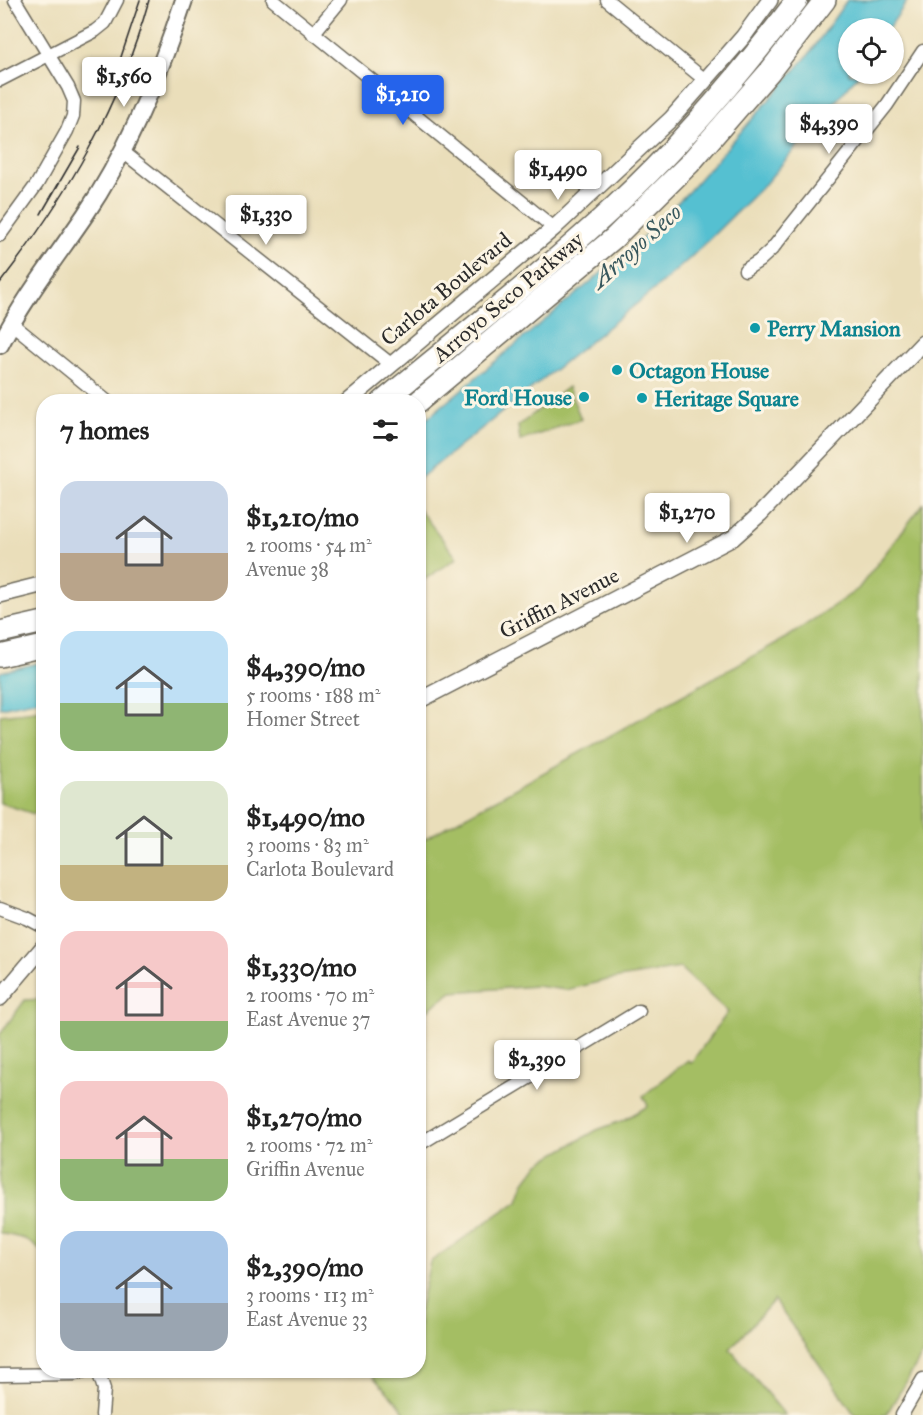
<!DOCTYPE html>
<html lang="en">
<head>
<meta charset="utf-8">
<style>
	:root { --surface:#fff; --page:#f2f2f2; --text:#222; --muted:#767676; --accent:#2563eb }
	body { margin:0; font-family:"IM FELL Great Primer",serif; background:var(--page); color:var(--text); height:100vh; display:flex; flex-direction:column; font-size:22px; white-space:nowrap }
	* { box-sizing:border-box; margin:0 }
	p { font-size:20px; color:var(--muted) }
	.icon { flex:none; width:33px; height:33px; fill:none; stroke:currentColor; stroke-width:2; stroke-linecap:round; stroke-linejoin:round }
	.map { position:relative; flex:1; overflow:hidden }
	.panel { position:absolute; left:36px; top:394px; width:390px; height:984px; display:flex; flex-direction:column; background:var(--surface); border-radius:24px; box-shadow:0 2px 4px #0004 }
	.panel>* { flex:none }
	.tools { position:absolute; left:838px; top:18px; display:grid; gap:12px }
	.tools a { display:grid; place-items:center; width:66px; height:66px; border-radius:50%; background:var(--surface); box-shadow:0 2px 4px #0004; font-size:30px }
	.price { position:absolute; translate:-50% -51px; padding:0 14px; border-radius:6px; background:#fff; color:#222; font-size:20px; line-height:39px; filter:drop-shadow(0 2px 3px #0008) }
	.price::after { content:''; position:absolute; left:50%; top:36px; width:18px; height:14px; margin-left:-9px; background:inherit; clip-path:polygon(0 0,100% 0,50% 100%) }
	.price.current { background:var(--accent); color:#fff }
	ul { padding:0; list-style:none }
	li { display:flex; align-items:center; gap:18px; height:150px; padding:0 24px }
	li span { display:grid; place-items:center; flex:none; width:168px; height:120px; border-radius:18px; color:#555 }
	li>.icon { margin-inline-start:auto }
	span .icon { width:72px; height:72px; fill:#fffc; stroke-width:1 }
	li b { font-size:26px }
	h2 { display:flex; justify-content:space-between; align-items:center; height:72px; padding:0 24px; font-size:26px }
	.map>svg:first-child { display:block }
</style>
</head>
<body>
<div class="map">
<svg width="923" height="1415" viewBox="0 0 923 1415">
	<rect width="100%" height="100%" fill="#fcf5e5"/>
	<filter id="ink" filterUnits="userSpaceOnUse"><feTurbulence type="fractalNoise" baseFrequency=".0167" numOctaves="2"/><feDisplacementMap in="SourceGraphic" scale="12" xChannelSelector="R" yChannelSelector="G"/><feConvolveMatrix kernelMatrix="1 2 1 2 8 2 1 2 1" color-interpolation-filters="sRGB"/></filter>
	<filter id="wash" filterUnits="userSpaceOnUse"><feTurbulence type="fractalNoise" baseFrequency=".008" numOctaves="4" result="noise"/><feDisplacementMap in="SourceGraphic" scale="24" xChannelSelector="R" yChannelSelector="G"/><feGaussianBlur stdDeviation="1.35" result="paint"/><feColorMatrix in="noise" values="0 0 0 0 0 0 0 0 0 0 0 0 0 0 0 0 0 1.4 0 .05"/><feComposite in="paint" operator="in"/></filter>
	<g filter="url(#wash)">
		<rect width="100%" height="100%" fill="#eadeba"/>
		<g fill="#a4be64" stroke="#687448" stroke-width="1.5">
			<polygon points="568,387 581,419 520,441 518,426"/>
			<polygon points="923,504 923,1354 886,1415 855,1415 774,1300 730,1349 785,1415 406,1415 397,1402 373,1377 379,1371 418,1371 419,1311 430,1262 518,1200 524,1183 539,1163 597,1130 624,1120 648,1106 643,1096 688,1060 691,1063 728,1012 680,968 607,980 566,990 536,986 452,992 419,1016 419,842 789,636 858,589"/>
			<polygon points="419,509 457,558 419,583 418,583"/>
			<polygon points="43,710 43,809 34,814 0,803 0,715"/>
			<polygon points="43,999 44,999 43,1252 25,1239 0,1233 0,1034 25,1000"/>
		</g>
		<g fill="#55c0d1" stroke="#40767e" stroke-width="1.5">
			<polygon points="847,0 908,0 889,28 849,28 849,74 859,74 765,184 689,259 655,289 419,479 419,425 637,243 689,191 810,53"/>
			<polygon points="43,662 43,699 0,708 0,672"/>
		</g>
	</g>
	<g filter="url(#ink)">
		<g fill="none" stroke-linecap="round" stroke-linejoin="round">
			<defs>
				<g id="minor">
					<polyline points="273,0 554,228"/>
					<polyline points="607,0 705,80"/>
					<polyline points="313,34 341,0"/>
					<polyline points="0,80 95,31 105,23 117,0"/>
					<polyline points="122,151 392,365"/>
					<polyline points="0,235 37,184 67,131 73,116 74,101 68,87 15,0"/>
					<polyline points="745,270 759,261 772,249 887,105 923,51"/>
					<polyline points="11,323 108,402"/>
					<polyline points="0,908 27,918 44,927"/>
					<polyline points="418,1145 639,1011"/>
					<polyline points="98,1371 104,1389 102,1415"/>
					<polyline points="0,1375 76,1374 84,1371"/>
					<polyline points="902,1415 923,1379"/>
				</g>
				<g id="tertiary">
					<polyline points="347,402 554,228 672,118 743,37 770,0"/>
					<polyline points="0,595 44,584"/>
					<polyline points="418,701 733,538 760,514 923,343"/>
					<polyline points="0,998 44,946"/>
				</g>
				<path id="secondary" d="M0 345C24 298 55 259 85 215 128 152 160 73 184 0"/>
				<g id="motorway">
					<path d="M382 402C458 339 540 276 613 208 681 145 741 74 797 0"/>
					<polyline points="418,402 614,238 689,164 770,71 825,0"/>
					<polyline points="0,632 44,622"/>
					<polyline points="0,656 44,646"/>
				</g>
			</defs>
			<use href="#minor" stroke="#6e6a5d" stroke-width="15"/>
			<use href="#tertiary" stroke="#6e6a5d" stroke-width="18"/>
			<use href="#secondary" stroke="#6e6a5d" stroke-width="20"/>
			<use href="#motorway" stroke="#6e6a5d" stroke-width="24"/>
			<use href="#minor" stroke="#fff" stroke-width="12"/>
			<use href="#tertiary" stroke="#fff" stroke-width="15"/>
			<use href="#secondary" stroke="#fff" stroke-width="16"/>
			<use href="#motorway" stroke="#fff" stroke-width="21"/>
			<g stroke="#2b2b2b" stroke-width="1.5">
				<polyline points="120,60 140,0"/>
				<polyline points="41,214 80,147"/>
				<path d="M0 283C68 195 119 108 149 0"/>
			</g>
		</g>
	</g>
	<g fill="#0f9aa8" stroke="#fcf5e5" stroke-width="2">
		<circle cx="755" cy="328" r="6"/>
		<circle cx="617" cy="370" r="6"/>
		<circle cx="584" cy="397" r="6"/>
		<circle cx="642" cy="398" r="6"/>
	</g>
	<g text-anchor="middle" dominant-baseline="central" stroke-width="6" stroke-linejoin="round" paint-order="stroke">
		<g font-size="22" fill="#2b2b2b" stroke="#fcf5e5">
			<text transform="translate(446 289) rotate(-40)">Carlota Boulevard</text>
			<text transform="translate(508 297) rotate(-40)">Arroyo Seco Parkway</text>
			<text transform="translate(559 603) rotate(-27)">Griffin Avenue</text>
		</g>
		<g font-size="22" font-weight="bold" fill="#0d838f" stroke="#fcf5e5" text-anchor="start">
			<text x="767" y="328">Perry Mansion</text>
			<text x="629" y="370">Octagon House</text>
			<text x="572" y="397" text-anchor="end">Ford House</text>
			<text x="654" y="398">Heritage Square</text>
		</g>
		<g font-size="24" font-style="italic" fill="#38585d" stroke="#fcf5e5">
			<text transform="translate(636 246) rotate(-42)">Arroyo Seco</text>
		</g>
	</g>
</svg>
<div class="tools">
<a><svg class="icon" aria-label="locate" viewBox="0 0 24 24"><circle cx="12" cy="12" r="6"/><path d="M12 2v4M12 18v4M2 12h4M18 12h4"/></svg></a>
</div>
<b class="price" style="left:124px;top:108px">$1,560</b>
<b class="price current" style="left:403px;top:126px">$1,210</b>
<b class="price" style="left:829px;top:155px">$4,390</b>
<b class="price" style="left:558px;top:201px">$1,490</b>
<b class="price" style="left:266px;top:246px">$1,330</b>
<b class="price" style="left:687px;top:544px">$1,270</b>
<b class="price" style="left:537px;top:1091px">$2,390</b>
<section class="panel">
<h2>7 homes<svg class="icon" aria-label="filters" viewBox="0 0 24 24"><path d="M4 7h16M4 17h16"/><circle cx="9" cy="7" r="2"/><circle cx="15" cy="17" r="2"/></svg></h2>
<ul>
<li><span style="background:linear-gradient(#c9d6e8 60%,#b9a48a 0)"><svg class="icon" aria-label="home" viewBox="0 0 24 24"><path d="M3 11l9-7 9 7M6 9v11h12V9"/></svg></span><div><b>$1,210/mo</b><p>2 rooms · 54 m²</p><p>Avenue 38</p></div></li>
<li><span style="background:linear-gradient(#bfe0f5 60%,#8fb573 0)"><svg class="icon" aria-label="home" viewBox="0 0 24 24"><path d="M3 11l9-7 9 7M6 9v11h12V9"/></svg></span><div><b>$4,390/mo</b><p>5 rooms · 188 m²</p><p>Homer Street</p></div></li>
<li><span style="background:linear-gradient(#dfe7d0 70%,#c2b280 0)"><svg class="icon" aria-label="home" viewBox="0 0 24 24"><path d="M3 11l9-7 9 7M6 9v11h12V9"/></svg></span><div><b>$1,490/mo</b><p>3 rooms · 83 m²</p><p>Carlota Boulevard</p></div></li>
<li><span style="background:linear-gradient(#f6c9c9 75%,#8fb573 0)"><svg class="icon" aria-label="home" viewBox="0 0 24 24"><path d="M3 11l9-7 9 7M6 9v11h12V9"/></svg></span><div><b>$1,330/mo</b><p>2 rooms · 70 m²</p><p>East Avenue 37</p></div></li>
<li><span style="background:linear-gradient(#f6c9c9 65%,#8fb573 0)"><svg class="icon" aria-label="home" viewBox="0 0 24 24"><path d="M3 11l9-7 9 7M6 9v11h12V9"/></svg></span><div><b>$1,270/mo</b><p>2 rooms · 72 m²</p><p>Griffin Avenue</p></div></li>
<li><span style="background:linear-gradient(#a9c7e8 60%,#9aa5b1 0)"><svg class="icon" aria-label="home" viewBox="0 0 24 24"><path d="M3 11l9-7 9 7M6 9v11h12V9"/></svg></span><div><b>$2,390/mo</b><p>3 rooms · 113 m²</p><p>East Avenue 33</p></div></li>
</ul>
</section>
</div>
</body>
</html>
